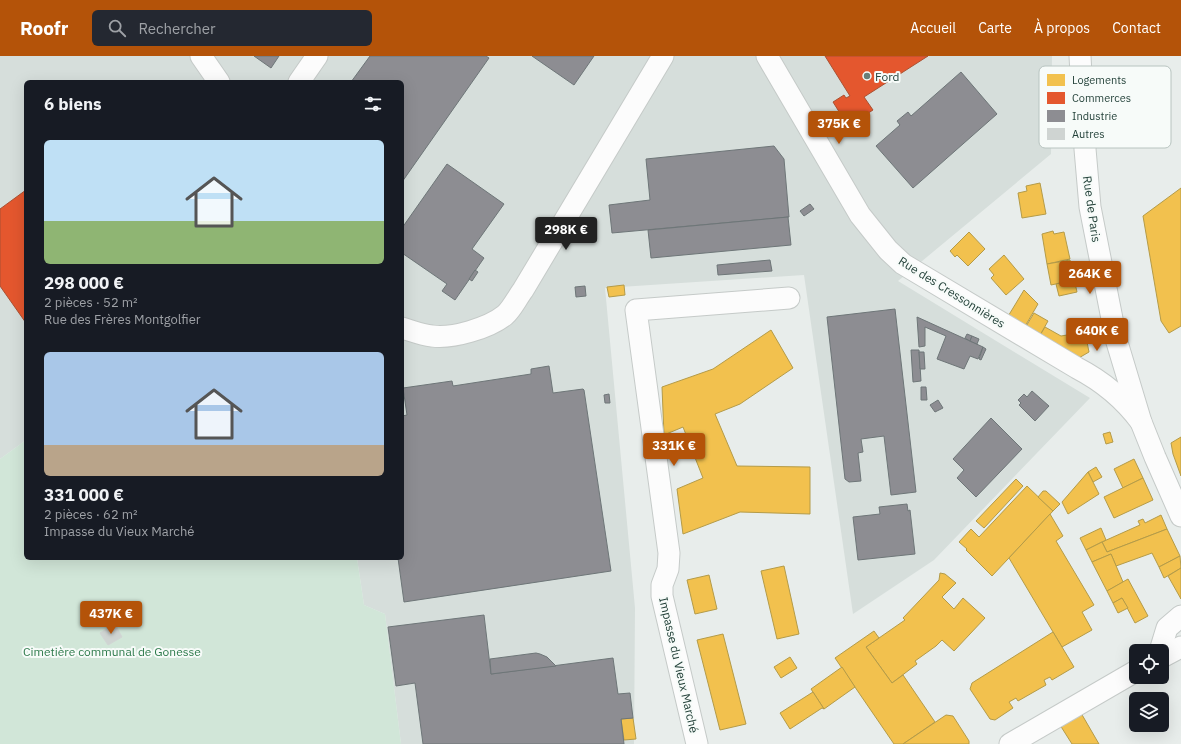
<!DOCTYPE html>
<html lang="fr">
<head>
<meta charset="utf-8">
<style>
	:root { --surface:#171b24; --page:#242831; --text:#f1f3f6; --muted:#9ea1a6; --accent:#b45309 }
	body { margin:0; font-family:"IBM Plex Sans",sans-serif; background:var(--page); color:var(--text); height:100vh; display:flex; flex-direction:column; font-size:15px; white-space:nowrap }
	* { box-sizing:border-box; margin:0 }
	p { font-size:13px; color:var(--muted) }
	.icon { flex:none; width:22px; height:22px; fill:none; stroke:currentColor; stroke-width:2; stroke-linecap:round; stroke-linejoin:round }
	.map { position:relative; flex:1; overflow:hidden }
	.side { position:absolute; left:24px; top:24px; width:380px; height:480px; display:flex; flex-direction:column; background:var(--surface); border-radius:6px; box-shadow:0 4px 16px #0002 }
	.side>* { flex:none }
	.fabs { position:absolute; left:1129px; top:588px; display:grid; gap:8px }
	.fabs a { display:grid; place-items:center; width:40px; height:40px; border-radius:6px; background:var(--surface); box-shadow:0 4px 16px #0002; font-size:20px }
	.price { position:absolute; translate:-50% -34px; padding:0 9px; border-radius:4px; background:var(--accent); color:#fff; font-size:13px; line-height:26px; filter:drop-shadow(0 1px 2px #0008) }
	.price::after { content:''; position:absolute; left:50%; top:24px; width:12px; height:9px; margin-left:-6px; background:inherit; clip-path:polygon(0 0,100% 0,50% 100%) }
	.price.current { background:#222; color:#fff }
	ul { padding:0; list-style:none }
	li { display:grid; align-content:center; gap:8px; height:212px; padding:0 20px }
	li span { display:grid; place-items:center; height:124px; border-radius:6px; color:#555 }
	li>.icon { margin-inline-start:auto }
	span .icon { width:72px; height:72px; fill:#fffc; stroke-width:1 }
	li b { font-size:17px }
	h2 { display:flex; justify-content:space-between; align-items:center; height:48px; padding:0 20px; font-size:17px }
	header { display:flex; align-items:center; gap:24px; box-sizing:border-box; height:56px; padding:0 20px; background:var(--accent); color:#fff }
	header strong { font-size:19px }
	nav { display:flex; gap:22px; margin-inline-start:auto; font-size:14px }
	.search { width:280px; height:36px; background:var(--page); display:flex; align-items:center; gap:10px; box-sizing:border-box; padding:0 14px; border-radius:6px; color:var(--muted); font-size:15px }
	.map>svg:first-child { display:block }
</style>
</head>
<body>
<header>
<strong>Roofr</strong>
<div class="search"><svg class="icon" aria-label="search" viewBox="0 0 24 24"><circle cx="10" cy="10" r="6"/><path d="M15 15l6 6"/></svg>Rechercher</div>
<nav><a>Accueil</a><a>Carte</a><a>À propos</a><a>Contact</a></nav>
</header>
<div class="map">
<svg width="1181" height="688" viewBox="0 0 1181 688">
	<rect width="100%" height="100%" fill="#e8edeb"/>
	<polygon fill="#d6dedb" points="0,0 1052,0 1051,98 898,225 1090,342 934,504 853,558 804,219 605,232 635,552 634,688 401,688 385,558 364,549 357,502 402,502 402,26 26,26 26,384 0,403"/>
	<polygon fill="#d1e6d8" points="26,384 26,502 357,502 364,549 385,558 401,688 0,688 0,403"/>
	<g fill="#f2c14e" stroke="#b49b48">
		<polygon points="1040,127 1046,158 1022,162 1018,137 1027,135 1026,130"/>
		<polygon points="1181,132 1181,270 1169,277 1161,265 1143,160"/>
		<polygon points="1053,175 1054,178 1064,176 1070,203 1047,208 1042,178"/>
		<polygon points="969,176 985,193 968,210 957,199 955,201 950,195"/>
		<polygon points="1004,199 1024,223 1006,239 991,222 994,219 989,213"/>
		<polygon points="1070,204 1074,224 1051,229 1047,208"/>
		<polygon points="1072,224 1073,227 1075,227 1077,236 1059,240 1056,228"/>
		<polygon points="624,229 625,239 609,241 607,231"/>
		<polygon points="1024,234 1038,248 1024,272 1007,262"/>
		<polygon points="1034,257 1048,265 1039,281 1025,272"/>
		<polygon points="1045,271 1061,280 1085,276 1089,296 1077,303 1039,281"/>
		<polygon points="771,274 793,312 740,348 715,358 737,410 810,411 810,458 740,456 683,478 677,433 703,422 683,371 664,379 662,331 713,313"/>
		<polygon points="1110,376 1113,386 1106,388 1103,378"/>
		<polygon points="1181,381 1181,420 1173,398 1171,387"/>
		<polygon points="1134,403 1143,422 1123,432 1114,413"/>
		<polygon points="1096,411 1102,421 1093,426 1088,416"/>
		<polygon points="1088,416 1099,438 1068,458 1062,446"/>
		<polygon points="1143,422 1153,444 1114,462 1104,441"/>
		<polygon points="1016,423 1023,430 984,472 976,465"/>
		<polygon points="1027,430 1053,455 992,520 966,494 967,493 959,486 971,473 979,481"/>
		<polygon points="1043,435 1046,435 1060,448 1053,455 1038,441"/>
		<polygon points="1050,458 1063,480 1056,485 1094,549 1082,556 1092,574 1062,591 1009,502"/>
		<polygon points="1161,459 1167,473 1107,496 1102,486 1140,469 1138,465 1143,463 1145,467"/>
		<polygon points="1101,472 1106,484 1086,494 1080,482"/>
		<polygon points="1167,473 1180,500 1159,511 1152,497 1116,510 1111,498 1092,506 1086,494 1102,486 1107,496"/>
		<polygon points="1111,498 1123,526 1107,535 1092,506"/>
		<polygon points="1180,500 1181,512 1164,522 1159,511"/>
		<polygon points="784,510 799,578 777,583 761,515"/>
		<polygon points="1181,512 1181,543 1168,520"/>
		<polygon points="940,517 945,518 956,527 942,541 954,553 963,542 985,562 954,595 942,584 936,590 915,605 917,608 892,627 866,591 905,564 903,562 939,524"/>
		<polygon points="709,519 717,553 695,558 687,524"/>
		<polygon points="1128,523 1148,560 1135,567 1122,542 1113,547 1107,535"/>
		<polygon points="1122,542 1128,552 1118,557 1113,547"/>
		<polygon points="874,575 879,582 866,591 892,627 903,619 935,666 903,688 894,688 835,602"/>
		<polygon points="1053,576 1074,611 1052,624 1050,621 1044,624 1046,629 1018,645 1016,642 1009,646 1013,652 995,664 990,663 970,633 972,627"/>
		<polygon points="723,578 746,668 720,674 697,584"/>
		<polygon points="790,601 797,612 781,622 774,611"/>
		<polygon points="842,611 855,631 824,653 811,633"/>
		<polygon points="813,636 824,653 822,652 790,673 780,657"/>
		<polygon points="1081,657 1099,688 1072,688 1060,669"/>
		<polygon points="946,659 953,660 969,685 969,688 903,688"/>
		<polygon points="633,662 636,683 624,684 621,663"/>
	</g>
	<g fill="#e4572e" stroke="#aa5132">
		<polygon points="825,0 928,0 864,41 873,54 848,70 833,46 844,39 846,42 850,40"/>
		<polygon points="26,134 26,267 0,230 0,153"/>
	</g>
	<g fill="#8d8d92" stroke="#6e7678">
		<polygon points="254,0 279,0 271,12"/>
		<polygon points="370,0 486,0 489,2 402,126 402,26 351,26"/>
		<polygon points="532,0 594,0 574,29"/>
		<polygon points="961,16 997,58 913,132 876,90 900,69 897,65 908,56 911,60"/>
		<polygon points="774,90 784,103 789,161 612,177 609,149 650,144 646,103"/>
		<polygon points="447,108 504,148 472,193 484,202 455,244 442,235 447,228 402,197 402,172"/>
		<polygon points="810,148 814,153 804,160 800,155"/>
		<polygon points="788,161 791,189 651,202 648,174"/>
		<polygon points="770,204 772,215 718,219 717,209"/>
		<polygon points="475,214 478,216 472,225 469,223"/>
		<polygon points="585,230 586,240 576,241 575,231"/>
		<polygon points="895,253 916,436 891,439 884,380 861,383 863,396 858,397 861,425 849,426 845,423 827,261"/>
		<polygon points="917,261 983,291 978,303 970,300 964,313 937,303 946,280 925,271 925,290 919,291"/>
		<polygon points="967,278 972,280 970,285 965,282"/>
		<polygon points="972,280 979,283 977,288 970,285"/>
		<polygon points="983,291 986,293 981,304 979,303"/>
		<polygon points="911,294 919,294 921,325 913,326"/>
		<polygon points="919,296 924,296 925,313 920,313"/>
		<polygon points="549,310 553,337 583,333 584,334 611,515 404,546 398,502 402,502 402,360 407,359 403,332 452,325 453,330 531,318 531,313"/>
		<polygon points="921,331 926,331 927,344 921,344"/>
		<polygon points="1032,335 1049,350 1035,365 1019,349 1021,347 1018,344 1024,338 1027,341"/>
		<polygon points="609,338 610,347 605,347 604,339"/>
		<polygon points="938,344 943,352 935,356 930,349"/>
		<polygon points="991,362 1022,393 976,441 957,422 964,414 953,403"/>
		<polygon points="907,448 908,455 910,454 915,498 858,504 853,461 880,458 879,451"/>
		<polygon points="484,559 491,618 613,602 618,638 630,637 633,662 621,663 624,688 423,688 415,627 396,630 388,571"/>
		<polygon points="536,597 540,598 547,601 556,610 491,618 490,603"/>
	</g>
	<polygon fill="#cfd4d2" stroke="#d1d6d4" points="115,568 122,581 108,589 100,577"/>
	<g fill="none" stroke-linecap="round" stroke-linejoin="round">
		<defs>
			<g id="minor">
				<polyline points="201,0 219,26"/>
				<path d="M767 0 860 159 888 194 903 208 1077 312C1102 325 1124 343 1141 366"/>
				<polyline points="1080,0 1085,93 1090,151 1116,283 1141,366 1155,401 1181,460"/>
				<polyline points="299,26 317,0"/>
				<path d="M402 272C412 275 422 279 432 280 452 283 489 272 505 259 512 253 517 242 523 234L663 0"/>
				<polyline points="1160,595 1167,572 1181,560"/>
				<polyline points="1162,601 1181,591"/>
				<polyline points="697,688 662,540 662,529 668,513 669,497 636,254 789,242"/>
				<polyline points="1010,688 1136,615"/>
			</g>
		</defs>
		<use href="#minor" stroke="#c5cac8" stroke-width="23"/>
		<use href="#minor" stroke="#fcfcfc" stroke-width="21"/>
	</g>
	<circle fill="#697e78" stroke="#f7fbf9" stroke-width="1.5" cx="867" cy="20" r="4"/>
	<g text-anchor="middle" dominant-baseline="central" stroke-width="4" stroke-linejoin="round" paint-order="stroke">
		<g font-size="12" fill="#24423a" stroke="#f7fbf9" text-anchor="start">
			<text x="875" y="20">Ford</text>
		</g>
		<g font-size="12" fill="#24423a" stroke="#f7fbf9">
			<text transform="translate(1092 153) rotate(82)">Rue de Paris</text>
			<text transform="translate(952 236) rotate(32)">Rue des Cressonnières</text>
			<text transform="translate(679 609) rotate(77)">Impasse du Vieux Marché</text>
		</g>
		<g font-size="12" fill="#2d7a4b" stroke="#f7fbf9">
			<text x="112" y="595">Cimetière communal de Gonesse</text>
		</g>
	</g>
	<rect x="1039" y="10" width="132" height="82" rx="6" fill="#f7fbf9" stroke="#b8c4c0" stroke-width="1"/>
	<rect x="1047" y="18" width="18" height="12" fill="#f2c14e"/>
	<rect x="1047" y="36" width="18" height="12" fill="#e4572e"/>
	<rect x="1047" y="54" width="18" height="12" fill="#8d8d92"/>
	<rect x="1047" y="72" width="18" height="12" fill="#cfd4d2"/>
	<g font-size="11" fill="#24423a">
		<text x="1072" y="28">Logements</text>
		<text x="1072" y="46">Commerces</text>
		<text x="1072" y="64">Industrie</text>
		<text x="1072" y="82">Autres</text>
	</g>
</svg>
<div class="fabs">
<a><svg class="icon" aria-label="locate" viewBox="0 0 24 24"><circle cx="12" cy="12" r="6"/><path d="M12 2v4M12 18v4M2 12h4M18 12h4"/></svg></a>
<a><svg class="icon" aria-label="layers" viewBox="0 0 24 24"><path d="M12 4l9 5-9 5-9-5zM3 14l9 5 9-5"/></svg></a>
</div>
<b class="price" style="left:839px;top:89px">375K €</b>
<b class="price current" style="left:566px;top:195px">298K €</b>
<b class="price" style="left:1090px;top:239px">264K €</b>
<b class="price" style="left:1097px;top:296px">640K €</b>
<b class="price" style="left:674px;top:411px">331K €</b>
<b class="price" style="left:111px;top:579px">437K €</b>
<section class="side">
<h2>6 biens<svg class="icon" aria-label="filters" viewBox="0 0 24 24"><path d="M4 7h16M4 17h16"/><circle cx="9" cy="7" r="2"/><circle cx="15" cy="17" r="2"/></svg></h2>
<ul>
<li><span style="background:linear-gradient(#bfe0f5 65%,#8fb573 0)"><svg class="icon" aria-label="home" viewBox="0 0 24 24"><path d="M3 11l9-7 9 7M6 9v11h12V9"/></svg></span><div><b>298 000 €</b><p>2 pièces · 52 m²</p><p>Rue des Frères Montgolfier</p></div></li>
<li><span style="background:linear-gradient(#a9c7e8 75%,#b9a48a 0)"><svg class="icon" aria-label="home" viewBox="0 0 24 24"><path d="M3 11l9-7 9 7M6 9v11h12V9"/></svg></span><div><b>331 000 €</b><p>2 pièces · 62 m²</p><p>Impasse du Vieux Marché</p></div></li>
</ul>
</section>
</div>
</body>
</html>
